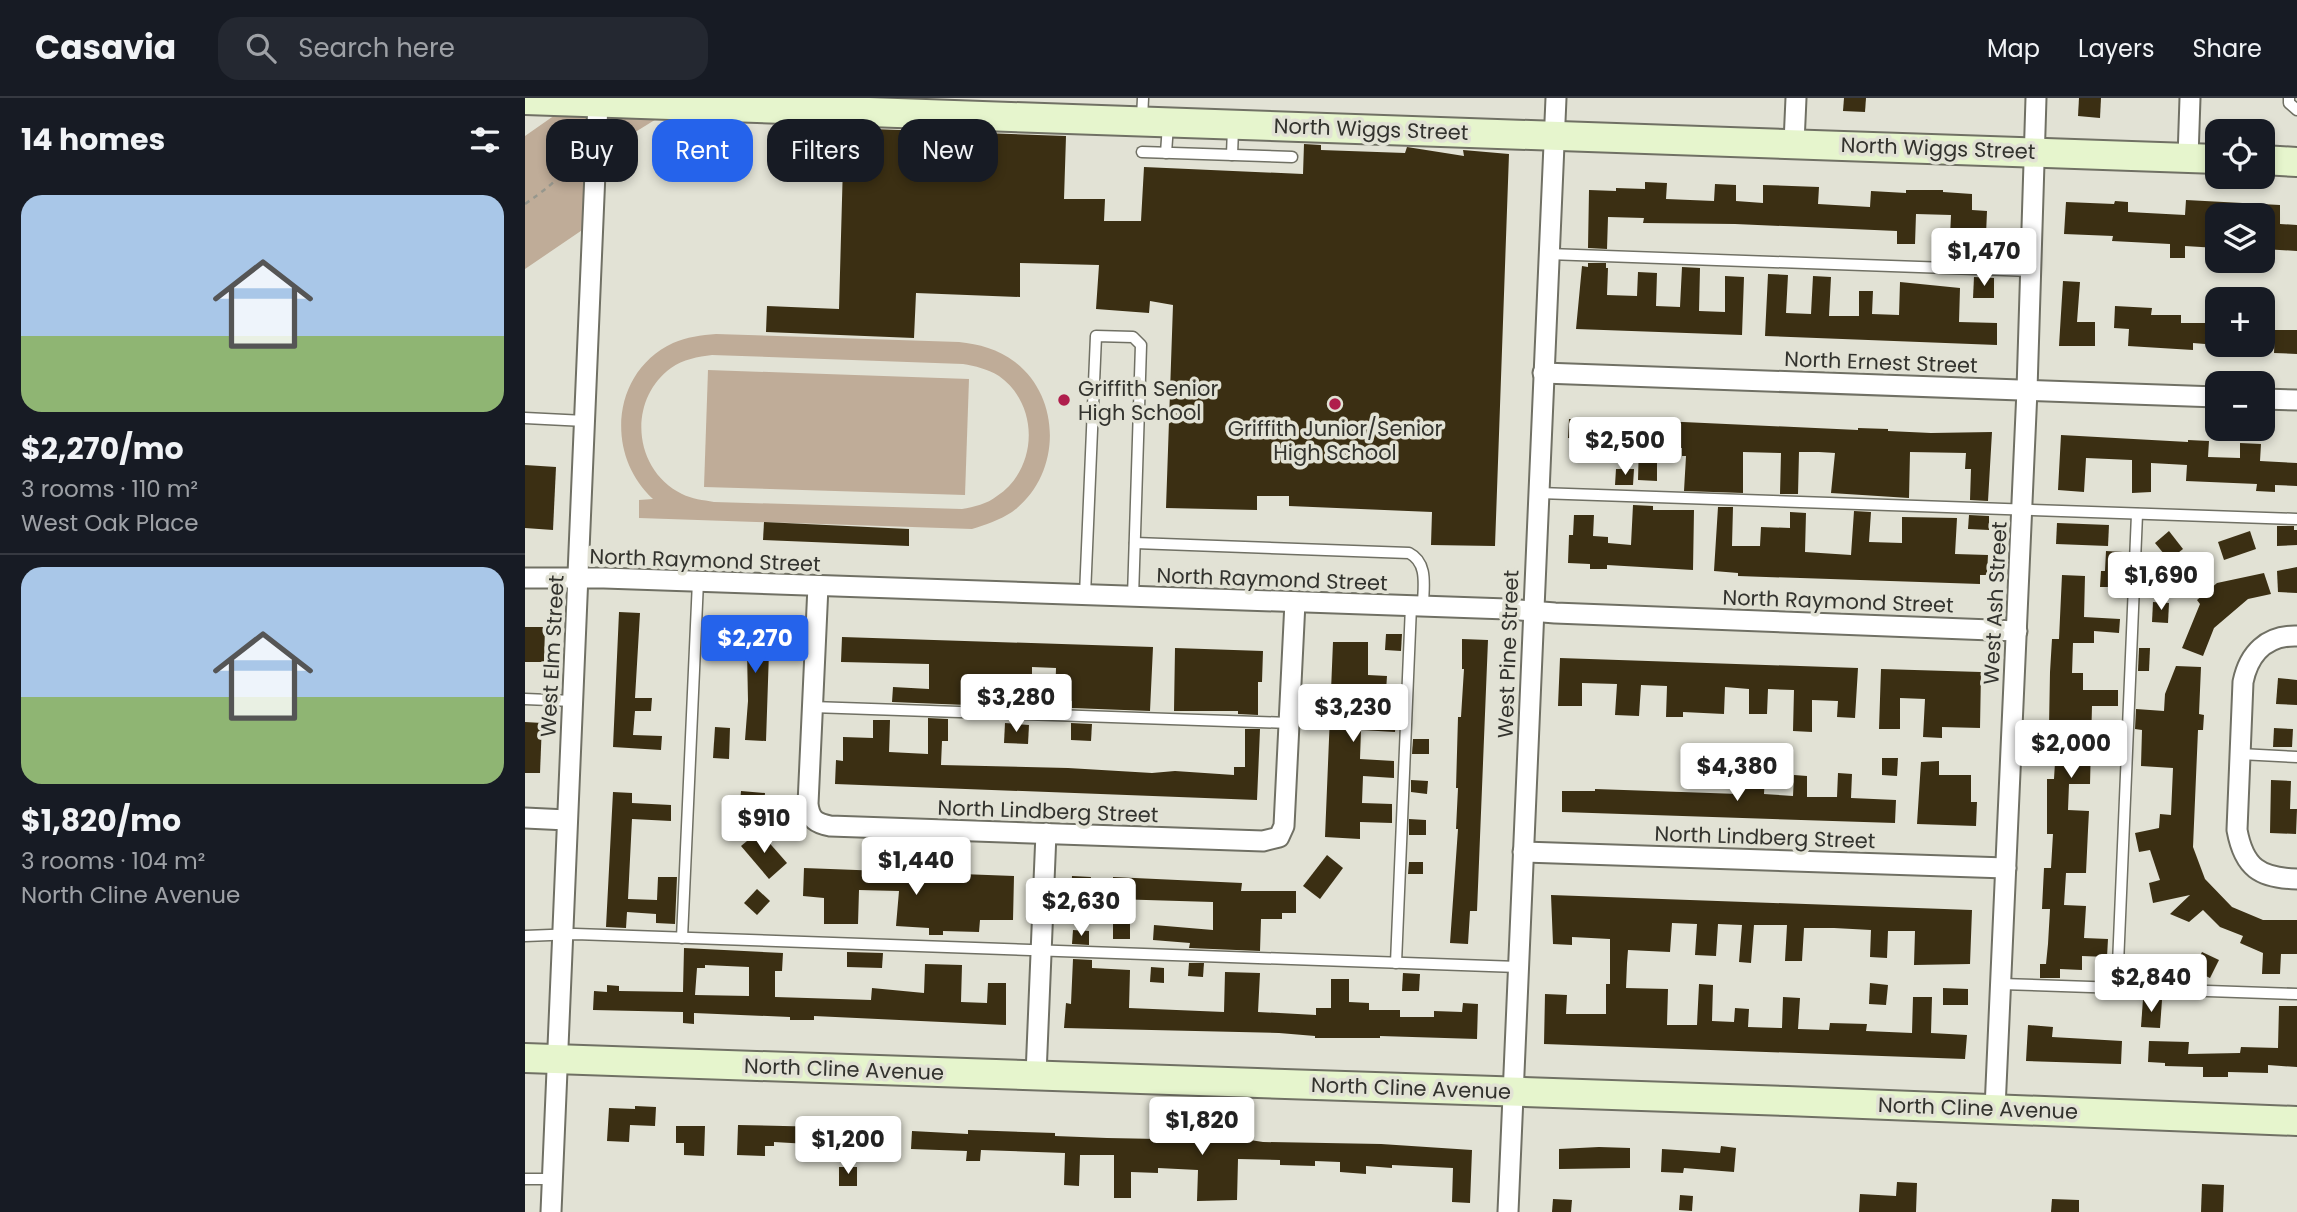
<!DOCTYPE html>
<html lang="en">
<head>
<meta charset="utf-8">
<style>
	:root { --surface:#171b24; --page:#242831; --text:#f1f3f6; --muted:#9ea1a6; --line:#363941; --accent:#2563eb }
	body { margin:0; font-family:Poppins,sans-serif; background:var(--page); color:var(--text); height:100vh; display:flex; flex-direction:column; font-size:26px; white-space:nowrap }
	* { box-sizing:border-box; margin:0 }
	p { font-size:23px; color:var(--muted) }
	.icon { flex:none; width:38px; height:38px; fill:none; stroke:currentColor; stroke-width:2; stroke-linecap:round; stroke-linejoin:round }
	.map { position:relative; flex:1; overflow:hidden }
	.details { display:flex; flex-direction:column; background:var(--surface); width:525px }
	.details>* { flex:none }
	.banner { position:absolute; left:21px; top:21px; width:665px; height:63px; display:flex; gap:14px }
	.tools { position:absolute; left:1680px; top:21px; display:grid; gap:14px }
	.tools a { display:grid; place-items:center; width:70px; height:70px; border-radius:14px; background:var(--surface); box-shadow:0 4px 10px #0003; font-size:35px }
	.price { position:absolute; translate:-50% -60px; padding:0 16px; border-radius:7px; background:#fff; color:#222; font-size:23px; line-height:46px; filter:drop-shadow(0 2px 4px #0008) }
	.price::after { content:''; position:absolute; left:50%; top:42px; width:21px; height:16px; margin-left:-10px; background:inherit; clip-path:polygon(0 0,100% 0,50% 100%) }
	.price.selected { background:var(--accent); color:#fff }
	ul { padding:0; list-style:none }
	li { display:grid; align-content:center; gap:14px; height:371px; padding:0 21px }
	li+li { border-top:2px solid var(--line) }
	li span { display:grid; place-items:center; height:217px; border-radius:21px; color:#555 }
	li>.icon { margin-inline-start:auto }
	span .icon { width:126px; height:126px; fill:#fffc; stroke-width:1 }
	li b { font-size:30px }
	h2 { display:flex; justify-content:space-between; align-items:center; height:84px; padding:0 21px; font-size:30px }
	.pill { padding:0 24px; border-radius:21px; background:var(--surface); box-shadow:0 4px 10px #0003; font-size:24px; line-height:63px }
	.pill.selected { background:var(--accent); color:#fff }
	header { display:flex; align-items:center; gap:42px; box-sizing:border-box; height:98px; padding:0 35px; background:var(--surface); border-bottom:2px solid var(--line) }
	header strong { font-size:33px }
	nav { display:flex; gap:38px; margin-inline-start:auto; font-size:24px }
	.search { width:490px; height:63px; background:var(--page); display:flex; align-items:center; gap:18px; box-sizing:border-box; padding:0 24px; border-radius:21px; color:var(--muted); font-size:26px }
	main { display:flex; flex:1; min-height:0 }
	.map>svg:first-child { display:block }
</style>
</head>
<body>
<header>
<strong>Casavia</strong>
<div class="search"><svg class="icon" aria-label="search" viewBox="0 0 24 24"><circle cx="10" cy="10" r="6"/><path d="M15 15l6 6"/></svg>Search here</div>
<nav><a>Map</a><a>Layers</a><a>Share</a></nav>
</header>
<main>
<section class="details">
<h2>14 homes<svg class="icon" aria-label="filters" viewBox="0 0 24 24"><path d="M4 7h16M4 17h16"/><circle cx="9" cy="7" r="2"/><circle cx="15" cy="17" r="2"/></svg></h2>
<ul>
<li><span style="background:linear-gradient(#a9c7e8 65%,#8fb573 0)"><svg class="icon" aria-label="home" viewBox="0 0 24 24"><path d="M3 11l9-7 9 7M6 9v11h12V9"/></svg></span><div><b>$2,270/mo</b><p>3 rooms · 110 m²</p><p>West Oak Place</p></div></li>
<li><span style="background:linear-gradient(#a9c7e8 60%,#8fb573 0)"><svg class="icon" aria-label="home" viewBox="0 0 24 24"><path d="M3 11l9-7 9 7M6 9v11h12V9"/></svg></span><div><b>$1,820/mo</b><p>3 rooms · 104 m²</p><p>North Cline Avenue</p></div></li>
</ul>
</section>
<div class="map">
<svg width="1772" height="1114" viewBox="0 0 1772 1114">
	<rect width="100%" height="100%" fill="#e2e2d5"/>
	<g fill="#bfac98" fill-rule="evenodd">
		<polygon points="50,3 154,7 65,62 69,124 0,171 0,38"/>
		<path d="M191 236 434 244C454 246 473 251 490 264 538 301 536 378 487 414 475 422 460 427 447 431L114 420V402L128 401C80 357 86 274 148 245 162 239 176 237 191 236ZM187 257 438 266C450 268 463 271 474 278 515 307 513 371 472 398 462 406 449 409 437 411L189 404C178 402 167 401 157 396 108 372 102 302 146 270 158 261 173 259 187 257Z"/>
		<polygon points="183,272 444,281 440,397 179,389"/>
	</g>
	<g fill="#3b2f13" fill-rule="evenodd">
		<polygon points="1319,0 1341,0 1340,14 1318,13"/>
		<polygon points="1554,0 1576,0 1575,20 1553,18"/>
		<polygon points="319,30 541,38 539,101 580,101 579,123 616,123 619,69 778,76 779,46 796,47 796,52 880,55 882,49 939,58 938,52 984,56 970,448 906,447 907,414 764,408 764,398 732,398 732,412 641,410 648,207 625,203 624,215 571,211 574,167 495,165 495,199 391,195 389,240 241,234 242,208 314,211"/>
		<polygon points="1120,84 1142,85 1141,101 1189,103 1190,86 1211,87 1211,103 1238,105 1238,87 1294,89 1293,106 1345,109 1346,93 1381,95 1381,92 1418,92 1418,94 1447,96 1447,112 1462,113 1461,137 1444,136 1443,160 1424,159 1426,117 1391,116 1390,146 1372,146 1372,133 1210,126 1118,125 1119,120 1083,119 1082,151 1063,150 1064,92 1091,93 1091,90 1120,91"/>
		<polygon points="1661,102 1755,107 1755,126 1772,127 1772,153 1738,151 1738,117 1692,117 1692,150 1660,148 1660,160 1645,160 1645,146 1587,143 1588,138 1539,136 1541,104 1589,106 1590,103 1603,104 1603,114 1660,117"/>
		<polygon points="1063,165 1081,165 1081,170 1083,170 1082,197 1112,198 1113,174 1132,175 1131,208 1155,209 1157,169 1175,170 1174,213 1200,214 1200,178 1219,179 1217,237 1051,231 1057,168 1063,169"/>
		<polygon points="1243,176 1263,177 1261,215 1286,216 1288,178 1306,179 1304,218 1334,218 1334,193 1348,193 1347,216 1374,217 1375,184 1435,190 1434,224 1472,225 1472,247 1240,238"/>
		<polygon points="1449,179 1469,180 1469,200 1448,200"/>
		<polygon points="1538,183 1555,184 1552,224 1570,224 1570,248 1534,248"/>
		<polygon points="1590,208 1627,210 1626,217 1656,217 1656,225 1680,225 1680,246 1668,245 1668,252 1603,248 1604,231 1589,230"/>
		<polygon points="1750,232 1772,232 1772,256 1749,255"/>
		<polygon points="1044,321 1158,324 1333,332 1333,330 1363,331 1363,333 1406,335 1467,334 1463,403 1445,402 1446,371 1440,371 1441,355 1385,354 1384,400 1306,395 1310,355 1294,354 1274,354 1273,396 1255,396 1256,355 1218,354 1218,395 1159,393 1161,358 1157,358 1157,350 1132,350 1132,383 1113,382 1114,344 1043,340"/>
		<polygon points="1536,337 1663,344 1663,342 1684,343 1683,359 1715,360 1715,345 1736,346 1735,363 1772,365 1772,388 1750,387 1750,394 1731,393 1732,386 1661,383 1662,367 1626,365 1626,394 1607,395 1607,362 1561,360 1559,394 1533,392"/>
		<polygon points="0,367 31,369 28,432 0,430"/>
		<polygon points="1091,371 1109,371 1108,387 1090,387"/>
		<polygon points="1108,407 1128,408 1128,412 1169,412 1168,472 1082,467 1082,471 1065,471 1065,466 1043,465 1044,437 1048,437 1049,417 1069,417 1068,438 1083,439 1083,445 1106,447"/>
		<polygon points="1193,409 1208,409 1207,448 1235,448 1236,429 1265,430 1265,414 1281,415 1280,454 1326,457 1329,413 1346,414 1344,444 1377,445 1377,419 1432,420 1430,456 1463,457 1462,477 1455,477 1455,486 1213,478 1213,475 1189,473"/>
		<polygon points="1444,417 1464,418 1464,432 1443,431"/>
		<polygon points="239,424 384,431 384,448 238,442"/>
		<polygon points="1532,425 1584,427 1583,448 1531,446"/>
		<polygon points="1752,428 1769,428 1769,432 1772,432 1772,447 1752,448"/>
		<polygon points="1644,433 1658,451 1644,462 1630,445"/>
		<polygon points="1725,433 1731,451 1699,462 1693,444"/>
		<polygon points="1581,453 1598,454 1597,470 1593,470 1592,489 1575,489 1576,473 1580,473"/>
		<polygon points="1772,469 1772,495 1753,494 1752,473"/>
		<polygon points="1739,475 1746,496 1723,501 1689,530 1678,558 1657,550 1675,506 1672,502 1692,485"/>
		<polygon points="1537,477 1560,478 1559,519 1595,521 1594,535 1569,533 1569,545 1548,545 1547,575 1558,575 1558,592 1593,592 1593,608 1567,608 1565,686 1544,686 1543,712 1564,713 1563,732 1561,775 1541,775 1539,807 1561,808 1559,840 1583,841 1582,859 1557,858 1557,872 1535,871 1535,880 1515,880 1515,866 1521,866 1523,846 1525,811 1517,811 1519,770 1526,770 1528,736 1522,736 1522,681 1529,681 1531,648 1531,629 1524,629 1525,574 1527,541 1534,541"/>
		<polygon points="1628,504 1644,505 1643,525 1627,524"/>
		<polygon points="94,514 115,515 110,600 127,600 126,613 110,613 108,637 137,638 136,652 88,649"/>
		<polygon points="225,524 245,524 241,643 220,642 223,603 222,553 202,553 203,534 225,534"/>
		<polygon points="0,529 20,529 19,564 0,564"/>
		<polygon points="861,536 877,536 876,553 860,552"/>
		<polygon points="317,539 628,549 625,613 547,610 547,603 530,603 531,570 507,569 507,581 500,581 500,601 466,600 466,608 367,604 368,589 404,591 404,566 316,564"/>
		<polygon points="937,541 963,542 952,813 945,813 943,846 925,845 933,731 931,731 933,690 931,690 933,619 936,619 939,571 937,571"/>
		<polygon points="808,544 843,544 843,577 862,578 861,593 839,592 839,618 871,620 870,634 836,632 835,661 869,663 869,680 838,678 837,705 867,706 867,725 835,724 835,741 800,739"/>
		<polygon points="650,550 738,553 737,584 733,584 733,617 713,616 713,613 649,613"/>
		<polygon points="1614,550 1625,550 1624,573 1613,573"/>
		<polygon points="1035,560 1333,570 1330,620 1312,619 1313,603 1287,602 1287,634 1268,633 1269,592 1243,591 1242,616 1224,616 1224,591 1200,589 1199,616 1158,614 1158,619 1141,619 1142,588 1116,587 1114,618 1090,617 1092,586 1057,585 1057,608 1033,608"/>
		<polygon points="1651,568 1676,569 1674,616 1679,617 1678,632 1673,632 1668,749 1680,781 1707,809 1738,822 1772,822 1772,856 1756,856 1755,876 1737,876 1738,855 1715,845 1718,838 1695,829 1678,812 1664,824 1645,816 1665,797 1628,805 1624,785 1635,782 1625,752 1614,754 1610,735 1634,730 1635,716 1646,717 1648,670 1616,668 1617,632 1610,631 1611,611 1639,613 1640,596"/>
		<polygon points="1356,571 1456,574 1455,630 1417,629 1417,640 1398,639 1400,601 1375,600 1375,631 1354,631"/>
		<polygon points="1753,580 1772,582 1772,607 1751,606"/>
		<polygon points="403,620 423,621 423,643 417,643 416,667 543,670 627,675 650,673 709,677 709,669 720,669 720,631 735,631 732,702 310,686 311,662 318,663 318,639 348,640 348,622 365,622 364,654 403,656"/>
		<polygon points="0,624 17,625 15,675 0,675"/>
		<polygon points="480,625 504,627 503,646 479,645"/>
		<polygon points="546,625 567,626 566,643 546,642"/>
		<polygon points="190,629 205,630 204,661 188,660"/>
		<polygon points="1749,630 1768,631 1767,649 1748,649"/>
		<polygon points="888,641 904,641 904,656 887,656"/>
		<polygon points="1181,647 1200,649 1198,669 1179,668"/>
		<polygon points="1357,660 1373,660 1372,678 1357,677"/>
		<polygon points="1414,663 1414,677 1446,677 1446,704 1452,704 1451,728 1392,726 1396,664"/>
		<polygon points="1215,675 1240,676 1239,696 1268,698 1269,677 1282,678 1282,699 1312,699 1313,675 1327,676 1326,700 1371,702 1370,725 1037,714 1037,693 1070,693 1070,691 1214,696"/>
		<polygon points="886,682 903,683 902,696 886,694"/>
		<polygon points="1746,682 1766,683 1765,711 1772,711 1771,736 1745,735"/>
		<polygon points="216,693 240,695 238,720 214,718"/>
		<polygon points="88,694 107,695 107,705 146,707 146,723 107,721 103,801 132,802 133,779 152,779 150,826 131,825 131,816 102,814 101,830 81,829"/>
		<polygon points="884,721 901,722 901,737 884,737"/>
		<polygon points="234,733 262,765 244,781 216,748"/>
		<polygon points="802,757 818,770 795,801 778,788"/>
		<polygon points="884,764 898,764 898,776 883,776"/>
		<polygon points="279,770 489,778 488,822 455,822 454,834 418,833 418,837 404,837 404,830 371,828 374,793 334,792 333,826 299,826 299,800 278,798"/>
		<polygon points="547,778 566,779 565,800 546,799"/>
		<polygon points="588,779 717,785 716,793 771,793 771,815 757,815 757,821 736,821 735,853 664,850 665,845 628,842 629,827 688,832 688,804 588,801"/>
		<polygon points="232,791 245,803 232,817 219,805"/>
		<polygon points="1026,797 1447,812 1445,866 1389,867 1390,833 1363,833 1362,860 1345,859 1346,832 1309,830 1279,830 1277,863 1260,863 1262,827 1229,827 1226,865 1214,864 1217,827 1193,826 1191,858 1170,857 1172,826 1147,825 1145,854 1103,852 1102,865 1101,890 1143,891 1142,927 1172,927 1174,886 1188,887 1187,923 1209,924 1210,910 1224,911 1223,929 1257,930 1258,899 1275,900 1273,931 1304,932 1305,925 1342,926 1341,933 1387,935 1388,899 1407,899 1406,935 1442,937 1440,961 1019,946 1020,896 1042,897 1041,916 1081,916 1081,886 1085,886 1085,841 1047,839 1047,847 1028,846"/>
		<rect x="588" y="826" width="17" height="15"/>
		<polygon points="548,832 564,833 564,847 547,846"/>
		<path d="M159 850 258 855 257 873H250V899L346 902 347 890 399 895 400 866 437 867 436 904 462 905 463 885H481V927L289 918V922H265V919L169 915V926L158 925V914L68 912 69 893 82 894V887L94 888V893L158 894ZM180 867 224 869V898L170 897 172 870H180Z"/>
		<polygon points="322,854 358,855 357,870 322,869"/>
		<polygon points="1677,854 1694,862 1685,880 1668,872"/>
		<polygon points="548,861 567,862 567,870 605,872 604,910 699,914 700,874 735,875 733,914 791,917 791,910 806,910 806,881 824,881 824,904 844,905 844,912 875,912 875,919 909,919 909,913 937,914 938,905 953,906 952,941 855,938 855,940 790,940 790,938 754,935 539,930 541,905 546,906"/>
		<polygon points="664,865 679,865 678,879 663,878"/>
		<polygon points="626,869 639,870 639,885 625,884"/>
		<polygon points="878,875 895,876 894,893 877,893"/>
		<polygon points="1345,885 1363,887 1361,907 1344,906"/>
		<polygon points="1418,890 1443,891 1443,907 1418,907"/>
		<polygon points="1618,901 1637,902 1635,930 1616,929"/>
		<polygon points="1754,908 1772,908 1772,969 1743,967 1743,975 1703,974 1703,979 1678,979 1678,969 1640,968 1640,965 1623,964 1624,943 1664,944 1663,956 1715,955 1716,949 1753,950"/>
		<polygon points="1503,927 1528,929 1527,939 1597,943 1596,966 1501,963"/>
		<polygon points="110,1008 131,1009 130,1028 105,1027 104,1044 82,1043 84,1010 110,1011"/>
		<polygon points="213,1027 302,1029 300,1047 249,1044 249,1048 240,1048 240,1058 212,1057"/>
		<polygon points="151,1028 180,1028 179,1058 159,1057 159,1045 151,1045"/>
		<polygon points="326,1029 361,1030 361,1050 325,1049"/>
		<polygon points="443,1032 530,1035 530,1038 582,1040 686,1042 686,1044 713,1044 713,1038 726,1038 725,1042 738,1044 856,1046 947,1052 945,1105 927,1104 928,1070 867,1067 867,1070 841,1068 841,1076 815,1074 815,1064 790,1063 790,1068 755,1067 755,1062 713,1061 712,1102 672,1103 673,1072 633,1070 633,1075 606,1074 606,1100 589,1100 589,1057 555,1057 554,1088 539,1087 540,1055 456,1052 455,1063 441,1063 442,1053 386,1051 387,1033 443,1036"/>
		<polygon points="1196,1048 1211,1050 1209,1074 1159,1070 1158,1075 1136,1074 1137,1051 1195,1055"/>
		<polygon points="1074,1049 1105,1050 1105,1070 1034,1071 1034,1051"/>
		<rect x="314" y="1069" width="18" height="19"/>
		<polygon points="1372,1084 1392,1085 1391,1114 1334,1114 1335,1096 1371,1098"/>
		<polygon points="1677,1086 1699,1087 1698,1114 1676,1114"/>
		<polygon points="1155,1097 1168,1098 1167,1113 1154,1112"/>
		<polygon points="1028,1101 1047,1102 1046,1114 1027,1114"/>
		<polygon points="1527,1101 1554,1102 1554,1114 1526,1114"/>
	</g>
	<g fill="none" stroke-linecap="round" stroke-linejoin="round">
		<defs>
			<g id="lane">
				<polyline points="1764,0 1764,5 1772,12"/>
				<polyline points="617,20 618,0"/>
				<polyline points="617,54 767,59"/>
				<polyline points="641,55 643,27"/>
				<polyline points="707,57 708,30"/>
				<polyline points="1023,156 1507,173"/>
				<polyline points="0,320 60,323"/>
				<polyline points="1014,395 1772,421"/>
				<path d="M610 445 884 455C904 465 898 490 898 508"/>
				<polyline points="560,497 571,238 608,239 616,247 608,499"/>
				<polyline points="0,601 48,603"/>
				<polyline points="287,609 764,625"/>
				<polyline points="1715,656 1772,659"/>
				<polyline points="0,838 50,836 993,869"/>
				<polyline points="157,840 173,483"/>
				<polyline points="871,865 886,508"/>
				<polyline points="1476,886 1772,896"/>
				<polyline points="1592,890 1612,416"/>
				<polyline points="0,1081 27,1081"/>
			</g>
			<g id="street">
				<polyline points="1269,45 1271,0"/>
				<polyline points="1663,60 1665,0"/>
				<polyline points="1018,275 1692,299"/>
				<polyline points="1738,301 1772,302"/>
				<polyline points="0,480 79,480 982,511 1030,515 1492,533"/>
				<path d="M293 488 283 706C285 722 291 725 305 728L738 743 754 739 759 728 770 504"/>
				<path d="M1772 538C1742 537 1724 555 1718 584L1712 732C1719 770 1735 780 1772 781"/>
				<polyline points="0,720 42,722"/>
				<polyline points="998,754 1481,770"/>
				<polyline points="511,977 521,735"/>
				<polyline points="1470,1011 1502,292 1511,0"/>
				<polyline points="26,1114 73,4"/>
				<polyline points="983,1114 1031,0"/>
			</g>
			<g id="secondary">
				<polyline points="0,2 1692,61"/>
				<polyline points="1738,62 1772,64"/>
				<polyline points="0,960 1262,1003 1772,1023"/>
			</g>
		</defs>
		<use href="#lane" stroke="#707064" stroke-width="13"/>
		<use href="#street" stroke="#707064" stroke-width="23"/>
		<use href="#secondary" stroke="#707064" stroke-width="32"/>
		<path stroke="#97978d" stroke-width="2.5" stroke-dasharray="5 5" stroke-linecap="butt" d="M0 106C39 78 45 74 48 25"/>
		<use href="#lane" stroke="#fff" stroke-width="10"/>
		<use href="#street" stroke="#fff" stroke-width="19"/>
		<use href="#secondary" stroke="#e6f5cd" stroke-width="28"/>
	</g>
	<g fill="#af1e4c" stroke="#e2e2d5" stroke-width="2.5">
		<circle cx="539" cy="302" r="7"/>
		<circle cx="810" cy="306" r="7"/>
	</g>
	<g text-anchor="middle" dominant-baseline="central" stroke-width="7" stroke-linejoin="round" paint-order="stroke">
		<g font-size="21" fill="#33332e" stroke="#e2e2d5">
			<text transform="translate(846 31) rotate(2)">North Wiggs Street</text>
			<text transform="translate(1413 50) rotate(2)">North Wiggs Street</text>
			<text transform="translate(1356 264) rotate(2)">North Ernest Street</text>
			<text transform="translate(180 462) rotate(2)">North Raymond Street</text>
			<text transform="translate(747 481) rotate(2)">North Raymond Street</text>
			<text transform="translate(1313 503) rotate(2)">North Raymond Street</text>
			<text transform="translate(1470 505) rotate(-87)">West Ash Street</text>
			<text transform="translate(983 556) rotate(-88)">West Pine Street</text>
			<text transform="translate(27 558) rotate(-87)">West Elm Street</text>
			<text transform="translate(523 713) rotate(2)">North Lindberg Street</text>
			<text transform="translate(1240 739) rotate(2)">North Lindberg Street</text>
			<text transform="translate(319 971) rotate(2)">North Cline Avenue</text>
			<text transform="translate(886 990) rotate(2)">North Cline Avenue</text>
			<text transform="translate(1453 1010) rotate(2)">North Cline Avenue</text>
		</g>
		<g font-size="21" fill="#33332e" stroke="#e2e2d5" text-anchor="start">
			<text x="553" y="290">Griffith Senior<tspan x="553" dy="24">High School</tspan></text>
			<text x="810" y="330" text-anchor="middle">Griffith Junior/Senior<tspan x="810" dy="24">High School</tspan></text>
		</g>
	</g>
</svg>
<div class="tools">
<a><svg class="icon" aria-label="locate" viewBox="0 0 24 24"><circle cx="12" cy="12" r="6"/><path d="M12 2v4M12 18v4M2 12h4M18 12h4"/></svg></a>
<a><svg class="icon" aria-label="layers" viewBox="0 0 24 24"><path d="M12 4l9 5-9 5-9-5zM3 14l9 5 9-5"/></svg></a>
<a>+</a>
<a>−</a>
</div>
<b class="price" style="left:1459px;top:190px">$1,470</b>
<b class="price" style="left:1100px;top:379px">$2,500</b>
<b class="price" style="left:1636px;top:514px">$1,690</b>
<b class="price selected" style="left:230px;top:577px">$2,270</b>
<b class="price" style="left:491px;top:636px">$3,280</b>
<b class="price" style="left:828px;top:646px">$3,230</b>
<b class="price" style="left:1546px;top:682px">$2,000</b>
<b class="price" style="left:1212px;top:705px">$4,380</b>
<b class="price" style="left:239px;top:757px">$910</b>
<b class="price" style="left:391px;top:799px">$1,440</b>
<b class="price" style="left:556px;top:840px">$2,630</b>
<b class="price" style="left:1626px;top:916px">$2,840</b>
<b class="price" style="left:677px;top:1059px">$1,820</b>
<b class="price" style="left:323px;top:1078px">$1,200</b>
<div class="banner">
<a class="pill">Buy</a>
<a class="pill selected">Rent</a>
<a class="pill">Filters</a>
<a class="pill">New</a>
</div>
</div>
</main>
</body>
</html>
